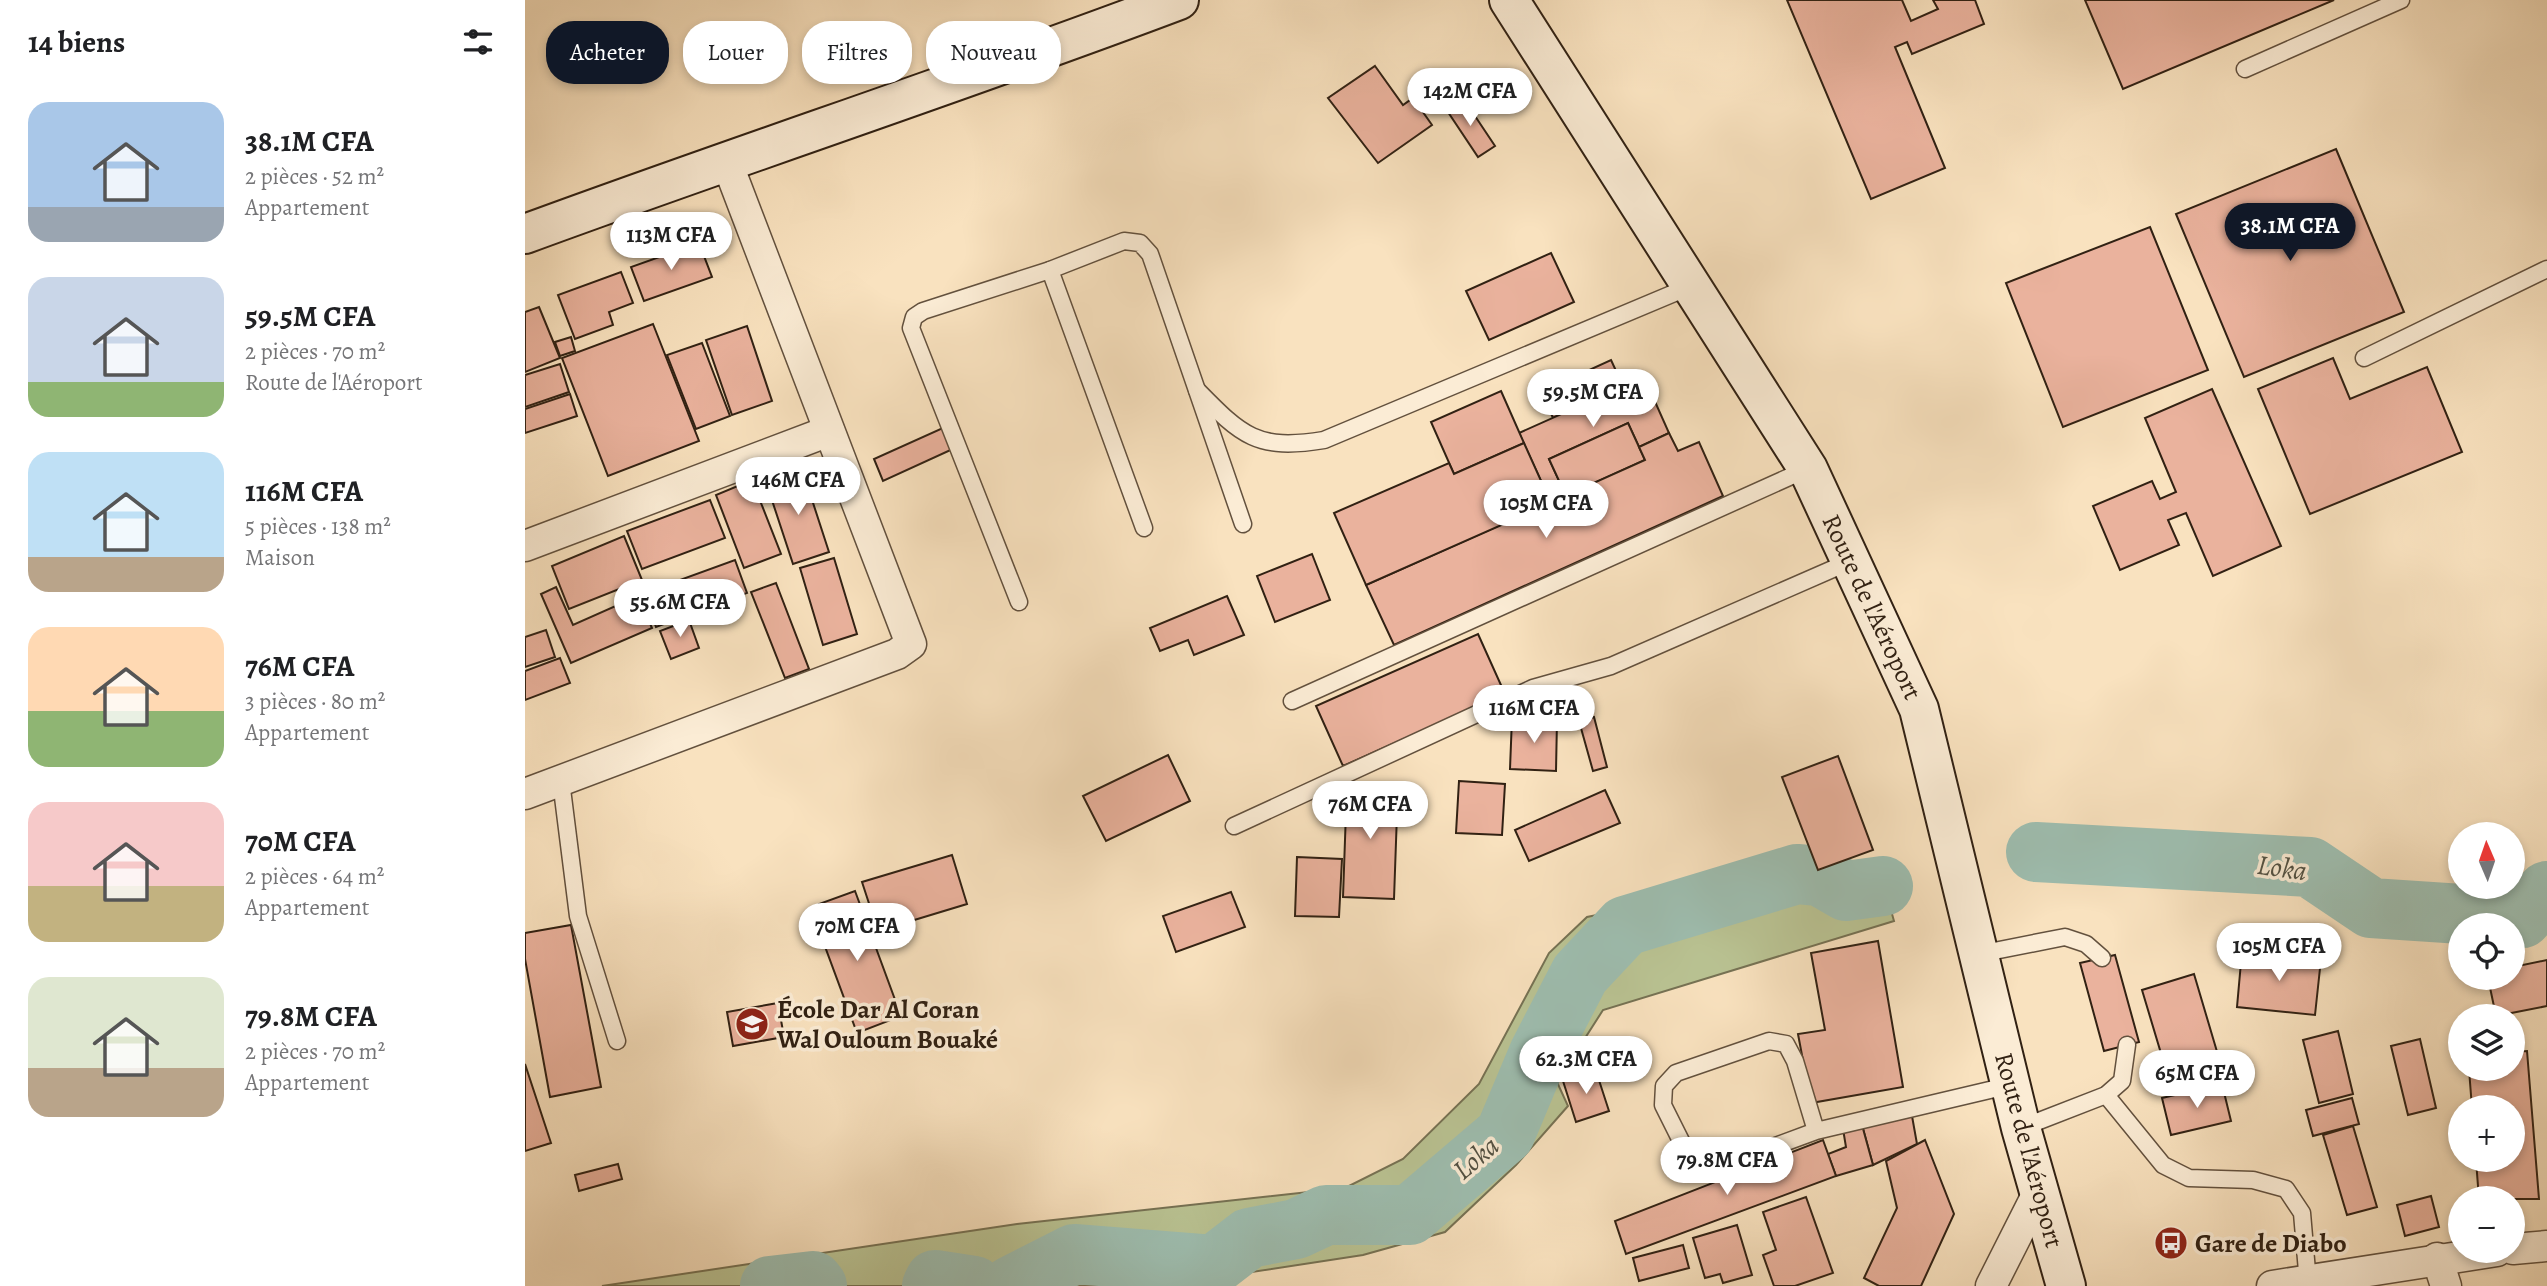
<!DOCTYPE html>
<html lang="fr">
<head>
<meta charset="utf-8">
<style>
	:root { --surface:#fff; --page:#f6f6f6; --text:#202124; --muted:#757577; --accent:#111827 }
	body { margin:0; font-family:Alegreya,serif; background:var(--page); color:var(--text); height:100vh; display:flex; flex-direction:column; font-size:26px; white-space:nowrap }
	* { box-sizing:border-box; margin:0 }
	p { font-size:23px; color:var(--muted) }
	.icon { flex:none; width:38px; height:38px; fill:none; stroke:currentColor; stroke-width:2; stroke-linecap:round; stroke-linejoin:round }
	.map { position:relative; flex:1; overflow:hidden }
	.panel { display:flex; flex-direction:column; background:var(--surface); width:525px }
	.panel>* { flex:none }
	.top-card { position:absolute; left:21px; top:21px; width:665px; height:63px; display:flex; gap:14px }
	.needle { width:46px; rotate:358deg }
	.controls { position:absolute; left:1923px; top:822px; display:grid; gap:14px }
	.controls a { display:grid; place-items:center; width:77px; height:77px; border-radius:50%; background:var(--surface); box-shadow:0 4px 10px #0003; font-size:35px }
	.price { position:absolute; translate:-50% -60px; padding:0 16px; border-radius:24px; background:#fff; color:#222; font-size:23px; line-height:46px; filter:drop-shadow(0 2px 4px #0008) }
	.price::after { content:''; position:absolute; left:50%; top:42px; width:21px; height:16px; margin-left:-10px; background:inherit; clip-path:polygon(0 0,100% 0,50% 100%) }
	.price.selected { background:var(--accent); color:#fff }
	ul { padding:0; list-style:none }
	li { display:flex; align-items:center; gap:21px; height:175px; padding:0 28px }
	li span { display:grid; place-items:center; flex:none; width:196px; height:140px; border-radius:21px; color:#555 }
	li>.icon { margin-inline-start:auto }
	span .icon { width:84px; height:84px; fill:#fffc; stroke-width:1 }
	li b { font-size:30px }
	h2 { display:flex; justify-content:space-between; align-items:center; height:84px; padding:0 28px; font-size:30px }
	.tag { padding:0 24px; border-radius:28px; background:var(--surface); box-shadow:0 4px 10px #0003; font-size:24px; line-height:63px }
	.tag.selected { background:var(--accent); color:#fff }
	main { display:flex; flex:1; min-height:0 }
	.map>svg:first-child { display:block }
</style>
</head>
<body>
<main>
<section class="panel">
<h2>14 biens<svg class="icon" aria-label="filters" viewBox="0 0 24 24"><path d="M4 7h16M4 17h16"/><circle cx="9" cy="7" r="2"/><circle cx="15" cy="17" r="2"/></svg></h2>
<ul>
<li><span style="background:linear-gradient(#a9c7e8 75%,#9aa5b1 0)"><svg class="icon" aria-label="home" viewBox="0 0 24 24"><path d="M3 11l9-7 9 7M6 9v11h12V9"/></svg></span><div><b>38.1M CFA</b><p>2 pièces · 52 m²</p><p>Appartement</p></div></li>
<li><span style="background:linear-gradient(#c9d6e8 75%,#8fb573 0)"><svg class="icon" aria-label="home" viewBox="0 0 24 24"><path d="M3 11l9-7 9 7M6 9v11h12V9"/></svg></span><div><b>59.5M CFA</b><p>2 pièces · 70 m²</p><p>Route de l'Aéroport</p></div></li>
<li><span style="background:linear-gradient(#bfe0f5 75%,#b9a48a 0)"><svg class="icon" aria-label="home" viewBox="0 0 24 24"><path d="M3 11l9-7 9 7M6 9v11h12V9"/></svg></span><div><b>116M CFA</b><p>5 pièces · 138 m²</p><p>Maison</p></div></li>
<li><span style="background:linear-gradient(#ffd9b3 60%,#8fb573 0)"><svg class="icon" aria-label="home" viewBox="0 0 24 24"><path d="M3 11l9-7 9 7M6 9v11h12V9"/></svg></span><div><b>76M CFA</b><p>3 pièces · 80 m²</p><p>Appartement</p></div></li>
<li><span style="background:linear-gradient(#f6c9c9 60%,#c2b280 0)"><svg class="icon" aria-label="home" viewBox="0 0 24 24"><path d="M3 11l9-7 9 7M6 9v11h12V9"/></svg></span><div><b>70M CFA</b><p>2 pièces · 64 m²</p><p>Appartement</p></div></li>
<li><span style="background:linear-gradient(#dfe7d0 65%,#b9a48a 0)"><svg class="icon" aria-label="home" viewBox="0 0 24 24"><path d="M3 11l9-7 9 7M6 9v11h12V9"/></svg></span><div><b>79.8M CFA</b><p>2 pièces · 70 m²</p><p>Appartement</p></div></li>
</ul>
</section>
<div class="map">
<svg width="2022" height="1286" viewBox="0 0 2022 1286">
	<rect width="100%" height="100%" fill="#f9e2bf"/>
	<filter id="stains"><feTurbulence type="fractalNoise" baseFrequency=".00286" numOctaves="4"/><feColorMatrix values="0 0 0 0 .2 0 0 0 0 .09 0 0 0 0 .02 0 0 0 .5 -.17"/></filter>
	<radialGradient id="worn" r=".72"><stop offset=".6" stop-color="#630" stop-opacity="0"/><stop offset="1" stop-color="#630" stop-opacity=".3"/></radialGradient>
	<polygon fill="#bac494" stroke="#767254" stroke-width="2" points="1352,860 1369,921 1078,1010 1032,1082 1043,1106 991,1165 920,1232 838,1255 635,1286 77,1286 492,1224 820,1188 878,1159 954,1084 1024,953 1062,917"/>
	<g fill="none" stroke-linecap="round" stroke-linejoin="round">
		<g stroke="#9ebeb0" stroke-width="60">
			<polyline points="1511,852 1785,867 1846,908 1997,918 2022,891"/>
			<polyline points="245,1286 288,1281 292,1286"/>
			<polyline points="407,1286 410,1280 449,1286"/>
			<polyline points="486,1286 549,1254 689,1265 724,1238 771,1229 801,1215 885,1215 980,1134 1014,1053 1055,974 1100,926 1272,874 1295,876 1321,891 1358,886"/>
		</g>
	</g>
	<g fill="#eab29d" stroke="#312113" stroke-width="2">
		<polygon points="1262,0 1377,0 1386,21 1413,9 1408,0 1450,0 1459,24 1387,54 1382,42 1370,47 1420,168 1346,199"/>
		<polygon points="1560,0 1809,0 1598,89"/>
		<polygon points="850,66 878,105 888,98 907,125 853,163 803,98"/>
		<polygon points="938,98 970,146 953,157 921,109"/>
		<polygon points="1811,149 1879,312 1719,377 1651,214"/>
		<polygon points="1625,227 1683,370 1538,427 1481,283"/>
		<polygon points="174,243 187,277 119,301 106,267"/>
		<polygon points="1026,253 1049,302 964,340 941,291"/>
		<polygon points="96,272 108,303 84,312 88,325 50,339 33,295"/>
		<polygon points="14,307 35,358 0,372 0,312"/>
		<polygon points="128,324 174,441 83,476 37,358"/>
		<polygon points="222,326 247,401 207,415 181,340"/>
		<polygon points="46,337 50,351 35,356 30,342"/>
		<polygon points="177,343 205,416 171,429 142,355"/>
		<polygon points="1808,358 1825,399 1902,367 1937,452 1785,514 1733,389"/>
		<polygon points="1086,360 1098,386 1028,418 1016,392"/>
		<polygon points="35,364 44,392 0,407 0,375"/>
		<polygon points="1119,377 1144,433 1114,447 1103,423 1024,459 1041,496 1026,503 994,433"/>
		<polygon points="1687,389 1756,546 1688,576 1661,513 1643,520 1654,545 1595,570 1568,506 1627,481 1635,499 1651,492 1620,418"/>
		<polygon points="976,391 999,443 929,474 906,422"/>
		<polygon points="45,394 52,416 0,433 0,409"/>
		<polygon points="1103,423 1120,460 1041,496 1024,459"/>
		<polygon points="420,427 430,448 358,481 349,459"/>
		<polygon points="1144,433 1153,451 1174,442 1198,496 869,645 841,585 1120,460 1114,447"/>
		<polygon points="999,443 1026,503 841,585 809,513 924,463 929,474"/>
		<polygon points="277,469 304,552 268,564 241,482"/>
		<polygon points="227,480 256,554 219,568 191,495"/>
		<polygon points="185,500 200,538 117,569 102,531"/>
		<polygon points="99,536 117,580 44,609 27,566"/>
		<polygon points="787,554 805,600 750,622 732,576"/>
		<polygon points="309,558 332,634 298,645 275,568"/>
		<polygon points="210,560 222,593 131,627 119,593"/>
		<polygon points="251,583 284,669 260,678 226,592"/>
		<polygon points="31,587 48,625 113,596 127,628 46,663 16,594"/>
		<polygon points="702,596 719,635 669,655 663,640 635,651 625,628"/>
		<polygon points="164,620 174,648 146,659 135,631"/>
		<polygon points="21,630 30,657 0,667 0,637"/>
		<polygon points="953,634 980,694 818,766 791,706"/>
		<polygon points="35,658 45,683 0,700 0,671"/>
		<polygon points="1069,717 1082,767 1068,771 1054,721"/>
		<polygon points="987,718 1032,720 1031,771 985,769"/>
		<polygon points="643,755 665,801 581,841 558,796"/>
		<polygon points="1313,756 1348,850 1293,870 1257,777"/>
		<polygon points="934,781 980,784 977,835 931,833"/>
		<polygon points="822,783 873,785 869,899 818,897"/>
		<polygon points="1080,790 1095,823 1004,861 990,830"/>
		<polygon points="427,855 442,904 353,931 337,882"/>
		<polygon points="772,857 817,859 814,917 770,916"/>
		<polygon points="330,891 376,1016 332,1033 295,933 303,930 294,904"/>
		<polygon points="706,892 720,927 651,952 638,916"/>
		<polygon points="46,925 76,1087 25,1097 0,959 0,933"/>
		<polygon points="1353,941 1378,1087 1286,1103 1273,1034 1300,1030 1286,953"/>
		<polygon points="1717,951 1796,959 1790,1015 1712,1007"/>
		<polygon points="1590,955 1614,1042 1579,1051 1555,963"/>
		<polygon points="2022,960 2022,1006 1971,1016 1963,978 1988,978 1988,967"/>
		<polygon points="1669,974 1693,1055 1641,1070 1617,990"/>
		<polygon points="253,1003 259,1037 208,1046 202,1012"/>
		<polygon points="1813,1031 1828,1094 1794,1103 1778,1040"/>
		<polygon points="1895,1039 1911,1108 1883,1115 1866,1046"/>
		<polygon points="2002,1051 2014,1199 1954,1199 1951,1160 1988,1160 1988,1108 1947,1108 1944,1069 1988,1069 1988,1052"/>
		<polygon points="0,1064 26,1143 0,1151"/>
		<polygon points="1071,1071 1084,1111 1051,1122 1038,1081"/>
		<polygon points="1697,1084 1706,1121 1646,1135 1637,1098"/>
		<polygon points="1827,1098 1834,1124 1788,1136 1781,1110"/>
		<polygon points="1387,1116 1392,1144 1348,1165 1337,1125"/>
		<polygon points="1337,1125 1348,1165 1311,1176 1303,1154 1321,1147 1318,1129"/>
		<polygon points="1828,1126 1852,1207 1822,1215 1798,1135"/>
		<polygon points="1298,1140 1311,1176 1101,1254 1090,1221"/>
		<polygon points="1400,1140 1429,1214 1396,1286 1354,1286 1339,1278 1372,1208 1361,1161"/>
		<polygon points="93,1164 97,1179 54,1191 50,1175"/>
		<polygon points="1906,1196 1914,1227 1880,1236 1872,1205"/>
		<polygon points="1281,1197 1308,1273 1270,1286 1249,1286 1238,1255 1251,1250 1238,1212"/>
		<polygon points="1212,1225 1227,1275 1198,1283 1195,1274 1180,1278 1168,1238"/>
		<polygon points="1158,1245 1164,1268 1114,1281 1108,1258"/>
	</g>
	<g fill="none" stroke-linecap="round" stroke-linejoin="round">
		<defs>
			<g id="lane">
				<polyline points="1720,69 1876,0"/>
				<polyline points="525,270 619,528"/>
				<polyline points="1839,358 2022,269"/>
				<path d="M672 390C717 436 732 451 799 440L1166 286"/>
				<polyline points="494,602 386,328 389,317 398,311 525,270 599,241 615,243 625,254 718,524"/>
				<polyline points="767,701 1282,469"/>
				<polyline points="36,781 53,916 92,1041"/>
				<polyline points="709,826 1008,688 1086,666 1326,561"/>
				<polyline points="1454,954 1540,937 1561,944 1577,958"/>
				<polyline points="1581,1095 1638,1165 1664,1178 1728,1180 1761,1189 1777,1213 1783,1283"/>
				<polyline points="1496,1128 1581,1095 1597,1081 1602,1045"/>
				<polyline points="1291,1131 1270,1061 1261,1044 1244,1041 1151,1073 1139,1086 1138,1105 1163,1155 1179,1162 1226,1155 1291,1131 1486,1085"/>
			</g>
			<g id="street">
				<polyline points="0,546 304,431"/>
				<polyline points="0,794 372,654 386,644 201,160"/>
				<polyline points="1988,1249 2022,1246"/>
				<polyline points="1912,1258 1921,1286"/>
				<polyline points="1466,1286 1515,1189"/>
				<polyline points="1747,1286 1972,1251"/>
			</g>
			<g id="secondary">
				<polyline points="984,0 1283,469 1394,709 1496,1128 1541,1286"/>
				<path d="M0 234C217 154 437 82 654 0"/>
			</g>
		</defs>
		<use href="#lane" stroke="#63513e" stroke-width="19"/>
		<use href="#street" stroke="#63513e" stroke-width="33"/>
		<use href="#secondary" stroke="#312113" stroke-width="42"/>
		<use href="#lane" stroke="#fbecd5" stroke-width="16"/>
		<use href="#street" stroke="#fbecd5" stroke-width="30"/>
		<use href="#secondary" stroke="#fbecd5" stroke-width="38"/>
	</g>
	<defs>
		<symbol id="school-disc" viewBox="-11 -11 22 22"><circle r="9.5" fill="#8f2418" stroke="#fbecd5"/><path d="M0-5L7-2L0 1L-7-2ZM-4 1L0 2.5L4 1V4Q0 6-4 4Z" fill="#fff"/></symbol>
		<symbol id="bus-disc" viewBox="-11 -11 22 22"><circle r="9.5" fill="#8f2418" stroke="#fbecd5"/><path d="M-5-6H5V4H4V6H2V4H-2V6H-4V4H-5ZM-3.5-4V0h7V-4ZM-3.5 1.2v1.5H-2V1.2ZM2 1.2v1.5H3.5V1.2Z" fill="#fff"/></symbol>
	</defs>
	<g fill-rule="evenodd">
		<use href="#school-disc" x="208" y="1005" width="38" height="38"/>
		<use href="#bus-disc" x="1627" y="1224" width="38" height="38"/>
	</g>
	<g text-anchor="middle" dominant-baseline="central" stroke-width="7" stroke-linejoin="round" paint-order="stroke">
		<g font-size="26" fill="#312113" stroke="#fbecd5">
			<text transform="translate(1347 607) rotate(65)">Route de l'Aéroport</text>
			<text transform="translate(1504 1150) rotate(75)">Route de l'Aéroport</text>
		</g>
		<g font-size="26" font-weight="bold" fill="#312113" stroke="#fbecd5" text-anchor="start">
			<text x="252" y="1009">École Dar Al Coran<tspan x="252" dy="30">Wal Ouloum Bouaké</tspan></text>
			<text x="1670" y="1243">Gare de Diabo</text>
		</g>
		<g font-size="28" font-style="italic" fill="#525042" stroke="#fbecd5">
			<text transform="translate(1757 868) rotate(8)">Loka</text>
			<text transform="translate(951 1158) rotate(-41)">Loka</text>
		</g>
	</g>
	<rect width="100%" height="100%" filter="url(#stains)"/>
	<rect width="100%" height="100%" fill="url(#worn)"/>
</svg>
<div class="controls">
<a><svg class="needle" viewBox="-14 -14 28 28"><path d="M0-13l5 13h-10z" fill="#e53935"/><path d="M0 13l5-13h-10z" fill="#757577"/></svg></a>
<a><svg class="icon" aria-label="locate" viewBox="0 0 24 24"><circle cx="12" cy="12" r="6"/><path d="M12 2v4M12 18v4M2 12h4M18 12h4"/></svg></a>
<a><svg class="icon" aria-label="layers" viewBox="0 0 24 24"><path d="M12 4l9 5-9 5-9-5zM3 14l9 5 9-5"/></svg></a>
<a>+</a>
<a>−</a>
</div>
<b class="price" style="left:945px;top:128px">142M CFA</b>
<b class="price selected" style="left:1765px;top:263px">38.1M CFA</b>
<b class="price" style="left:146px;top:272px">113M CFA</b>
<b class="price" style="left:1068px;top:429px">59.5M CFA</b>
<b class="price" style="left:273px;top:517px">146M CFA</b>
<b class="price" style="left:1021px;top:540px">105M CFA</b>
<b class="price" style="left:155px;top:639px">55.6M CFA</b>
<b class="price" style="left:1009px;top:745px">116M CFA</b>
<b class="price" style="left:845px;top:841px">76M CFA</b>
<b class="price" style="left:332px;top:963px">70M CFA</b>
<b class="price" style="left:1754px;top:983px">105M CFA</b>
<b class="price" style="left:1061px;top:1096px">62.3M CFA</b>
<b class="price" style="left:1672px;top:1110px">65M CFA</b>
<b class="price" style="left:1202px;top:1197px">79.8M CFA</b>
<div class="top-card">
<a class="tag selected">Acheter</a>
<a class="tag">Louer</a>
<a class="tag">Filtres</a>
<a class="tag">Nouveau</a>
</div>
</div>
</main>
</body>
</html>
